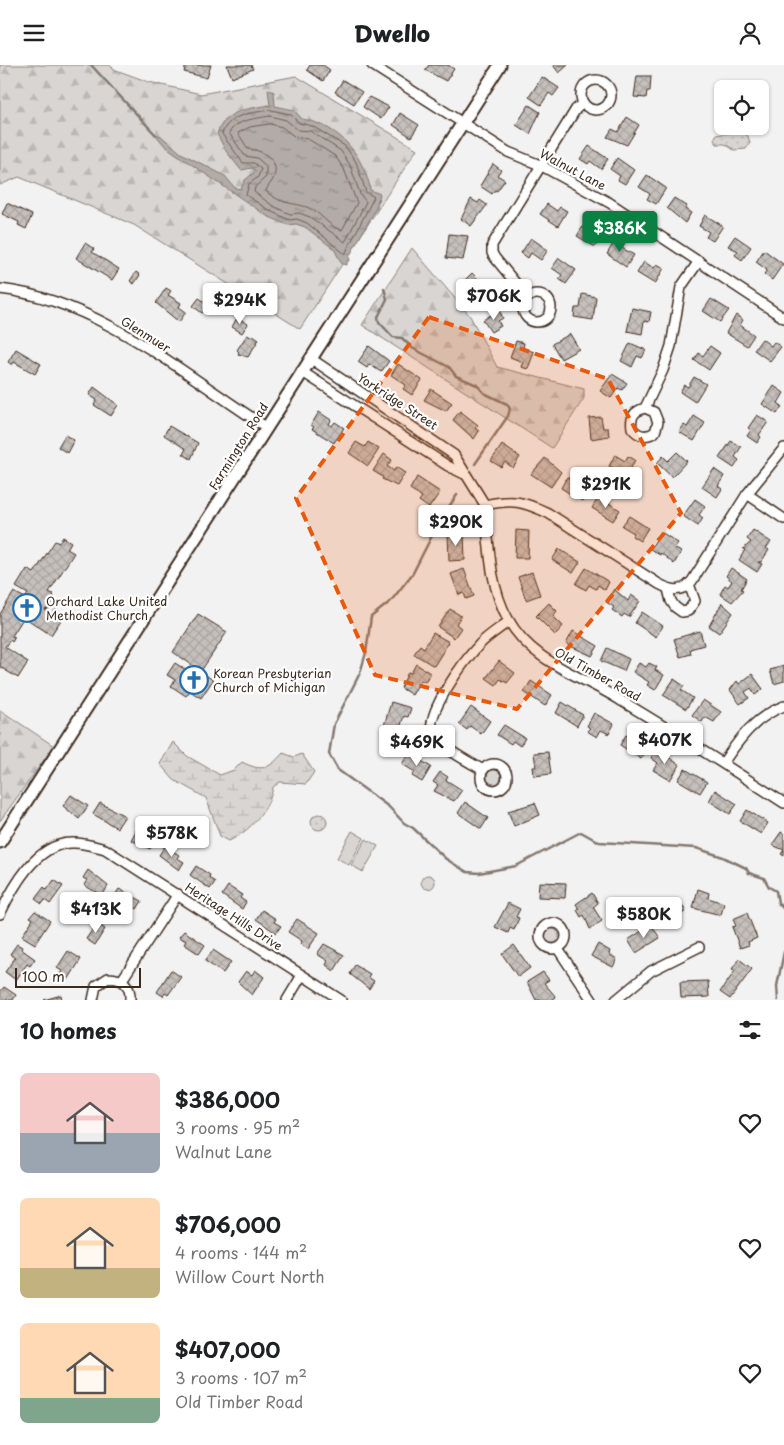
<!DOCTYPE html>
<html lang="en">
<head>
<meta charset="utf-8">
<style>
	:root { --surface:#fff; --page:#f6f6f6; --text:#202124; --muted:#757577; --accent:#0b8043 }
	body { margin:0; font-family:"Playpen Sans",sans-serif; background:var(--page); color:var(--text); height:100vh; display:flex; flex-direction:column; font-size:19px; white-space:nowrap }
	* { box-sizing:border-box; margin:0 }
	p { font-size:16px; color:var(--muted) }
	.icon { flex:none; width:28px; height:28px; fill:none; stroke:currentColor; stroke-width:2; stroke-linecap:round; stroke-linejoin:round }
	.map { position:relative; height:935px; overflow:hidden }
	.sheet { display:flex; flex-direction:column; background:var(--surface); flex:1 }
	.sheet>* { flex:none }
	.fabs { position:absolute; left:714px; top:15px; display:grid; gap:10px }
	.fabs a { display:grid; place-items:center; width:55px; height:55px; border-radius:8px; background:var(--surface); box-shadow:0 1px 4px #0004; font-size:25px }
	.scale { position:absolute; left:15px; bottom:12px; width:126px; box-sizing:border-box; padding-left:5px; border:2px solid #3b2a1e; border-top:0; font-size:14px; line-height:18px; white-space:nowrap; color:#3b2a1e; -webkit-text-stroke:4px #fff; paint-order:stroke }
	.price { position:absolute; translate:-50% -42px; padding:0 11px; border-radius:5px; background:#fff; color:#222; font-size:16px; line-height:32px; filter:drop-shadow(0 1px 2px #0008) }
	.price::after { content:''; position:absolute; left:50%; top:30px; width:15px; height:11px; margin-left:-8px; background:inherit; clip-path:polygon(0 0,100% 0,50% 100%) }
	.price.active { background:var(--accent); color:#fff }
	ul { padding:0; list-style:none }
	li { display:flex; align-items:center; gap:15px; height:125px; padding:0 20px }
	li span { display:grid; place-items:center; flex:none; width:140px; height:100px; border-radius:8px; color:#555 }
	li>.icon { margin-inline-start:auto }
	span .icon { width:60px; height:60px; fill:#fffc; stroke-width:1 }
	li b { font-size:21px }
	h2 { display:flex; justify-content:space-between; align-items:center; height:60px; padding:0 20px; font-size:21px }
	header { display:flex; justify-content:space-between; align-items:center; height:65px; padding:0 20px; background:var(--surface); font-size:22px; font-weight:800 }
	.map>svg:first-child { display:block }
</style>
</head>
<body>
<header><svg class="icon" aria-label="menu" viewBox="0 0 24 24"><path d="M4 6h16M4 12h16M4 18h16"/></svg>Dwello<svg class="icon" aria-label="person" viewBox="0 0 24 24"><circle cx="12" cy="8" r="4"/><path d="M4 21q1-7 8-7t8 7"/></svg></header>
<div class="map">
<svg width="784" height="935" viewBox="0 0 784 935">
	<defs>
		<pattern id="forest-firs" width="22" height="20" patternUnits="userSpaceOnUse" patternTransform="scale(1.25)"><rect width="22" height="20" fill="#d8d5d2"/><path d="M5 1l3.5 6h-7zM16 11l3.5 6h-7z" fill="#bab7b4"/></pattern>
		<pattern id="wetland-marsh" width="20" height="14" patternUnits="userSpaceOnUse" patternTransform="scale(1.25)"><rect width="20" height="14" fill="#d8d5d2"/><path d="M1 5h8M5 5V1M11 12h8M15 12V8" fill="none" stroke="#bab7b4"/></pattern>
		<pattern id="park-dots" width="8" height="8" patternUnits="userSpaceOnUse" patternTransform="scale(1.25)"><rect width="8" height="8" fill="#d8d5d2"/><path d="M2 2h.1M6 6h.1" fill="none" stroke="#bab7b4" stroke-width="1.8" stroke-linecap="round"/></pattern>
		<pattern id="water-ripples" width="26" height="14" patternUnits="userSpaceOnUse" patternTransform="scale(1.25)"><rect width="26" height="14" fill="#b2aba7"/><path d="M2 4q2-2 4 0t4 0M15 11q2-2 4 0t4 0" fill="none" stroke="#928b87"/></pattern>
		<pattern id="building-cross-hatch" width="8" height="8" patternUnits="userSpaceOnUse" patternTransform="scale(1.25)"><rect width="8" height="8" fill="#c6c0bd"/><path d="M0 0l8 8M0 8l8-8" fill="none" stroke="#aba5a2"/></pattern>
	</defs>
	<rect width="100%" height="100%" fill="#f3f2f2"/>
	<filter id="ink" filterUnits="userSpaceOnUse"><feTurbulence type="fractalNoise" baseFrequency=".02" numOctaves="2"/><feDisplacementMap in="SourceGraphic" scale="10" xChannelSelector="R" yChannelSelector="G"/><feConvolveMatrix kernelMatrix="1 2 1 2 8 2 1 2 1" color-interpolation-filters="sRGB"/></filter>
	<g filter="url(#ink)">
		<g fill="#d8d5d2" stroke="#8a8078">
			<circle cx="494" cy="712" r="7"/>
			<polygon points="352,766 364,773 349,800 337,793"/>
			<polygon points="366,774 378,781 363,807 351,800"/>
			<circle cx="428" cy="817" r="7"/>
			<circle cx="552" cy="871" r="7"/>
		</g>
		<g fill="url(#forest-firs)" stroke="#8a8078">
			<polygon points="0,0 109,0 116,5 149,17 201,29 296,11 417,84 300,264 134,160 19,112 0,120"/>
			<polygon points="412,183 470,251 497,302 584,324 584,333 552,383 362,260"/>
			<polygon points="0,645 54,681 0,756"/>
		</g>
		<path fill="url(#wetland-marsh)" stroke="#8a8078" d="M173 677 187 691 220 710 234 705 242 697C262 707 269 704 283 688L294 692 302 689 314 707 306 719 280 717 273 722C270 744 249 767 229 776L220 771 206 733 174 715 160 699Z"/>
		<g fill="url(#park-dots)" stroke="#8a8078">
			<polygon points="741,66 748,71 750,78 746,84 734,85 725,79 717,79 714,75 716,70"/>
			<circle cx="319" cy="757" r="8"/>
		</g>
		<path fill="url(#water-ripples)" stroke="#827770" d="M268 24 274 27 275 41 294 45 302 54C334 60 355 80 366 110 368 115 370 119 370 125L380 129 376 143 349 192 350 196H347V200L342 199 334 184 305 162 296 159 288 160 267 151 182 93 165 81 155 69 161 71 181 88 225 111 235 123 241 124 245 115 256 106 252 103 241 105 226 86 217 69C225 44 249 44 270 40Z"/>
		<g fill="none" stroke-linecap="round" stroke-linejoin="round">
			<g stroke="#6b5e55" stroke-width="1">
				<path d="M271 45 290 49 299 58 312 61 345 81 356 97 366 127 374 132 345 189 307 158 297 154 290 155 270 146 246 130 249 119 258 112 261 104 254 98H243L222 69C229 48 253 48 271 45Z"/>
				<path d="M270 51 286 55 298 65 310 66 341 86 350 100 360 129 366 137 345 177 310 152 299 148 290 149 273 141 254 127 255 122 266 112V101L257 93 245 91 229 68C237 54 255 54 270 51Z"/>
				<path d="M270 59 282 62 295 72 308 74 335 91 344 104 357 138 342 165C331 163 323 151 313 145 297 136 283 142 266 126 267 121 272 118 274 112 280 94 262 85 248 84L238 68 250 62Z"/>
			</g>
			<g stroke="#827770" stroke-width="2.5">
				<polyline points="91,0 155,69"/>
				<polyline points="384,223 387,234 378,252 379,257 393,272 402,273 412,283 449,302 456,311 477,320 484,328 507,339 510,344 508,351 475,399"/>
				<polyline points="457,430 441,453 413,508 391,536 371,552 366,588 360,608 334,659 329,689 338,705 389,742 404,758 413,763 446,794 467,807 479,808 516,801 581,767 599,777 696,783 723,792 746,803 749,808 764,813 769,822 776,826 778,838 784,844"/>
				<polyline points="778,935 777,921 784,887"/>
			</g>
		</g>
		<g fill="url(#building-cross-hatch)" stroke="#3b2a1e">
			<polygon points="186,0 211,0 207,13 184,7"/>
			<polygon points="227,0 251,0 253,4 232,13"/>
			<polygon points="310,0 323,0 330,5 323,16 307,5"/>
			<polygon points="429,0 448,0 454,4 446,16 425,5"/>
			<polygon points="553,0 568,0 559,8"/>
			<polygon points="637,11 651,11 650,26 647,26 646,33 634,32"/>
			<polygon points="542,12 559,23 553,31 549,28 541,40 529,32"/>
			<polygon points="343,15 362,27 354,39 335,27"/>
			<polygon points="369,32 389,42 381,54 363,42"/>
			<polygon points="529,40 540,47 530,69 516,60"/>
			<polygon points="400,48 419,60 411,72 393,60"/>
			<polygon points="627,52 639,60 627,80 607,72 612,64 618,67"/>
			<polygon points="589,81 608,94 601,104 590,96 588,99 580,94"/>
			<polygon points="617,93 634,105 625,119 618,115 620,111 610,104"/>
			<polygon points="493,99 501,105 497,110 505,115 497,126 495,125 492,129 480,121"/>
			<polygon points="647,110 666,123 656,139 647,134 650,129 639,122"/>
			<polygon points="674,133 687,141 685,144 691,148 685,158 667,143"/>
			<polygon points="471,134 478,138 480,135 487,140 471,161 461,154"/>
			<polygon points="7,138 32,150 26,164 18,160 19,157 2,149"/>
			<polygon points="547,139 557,146 560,142 567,146 558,161 540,149"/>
			<polygon points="705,150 723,161 713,176 706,172 709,167 699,161"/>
			<polygon points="587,155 594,160 591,166 602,171 595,182 577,171"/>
			<polygon points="449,169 468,171 463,195 446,193"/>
			<polygon points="735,171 751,182 742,195 735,190 738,186 728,181"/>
			<polygon points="531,173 548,185 541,195 531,188 528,193 521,188"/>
			<polygon points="616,174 624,179 622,183 634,190 626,202 607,189"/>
			<polygon points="85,178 94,184 92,187 119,204 112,215 76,193"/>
			<polygon points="764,185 783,199 772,215 764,209 767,205 756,197"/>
			<polygon points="559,193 576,205 566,219 559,214 562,210 552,203"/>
			<polygon points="644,197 654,203 657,199 664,203 655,219 637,208"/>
			<polygon points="136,207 140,210 134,219 130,216"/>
			<polygon points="472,208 478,214 474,218 482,227 473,236 459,221"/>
			<polygon points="166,223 171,226 168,230 181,238 179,242 186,247 179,257 156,238"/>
			<polygon points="582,229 596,232 593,255 574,252 575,243 580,243"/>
			<polygon points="199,233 209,240 202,248 193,241"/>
			<polygon points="711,234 729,245 720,257 703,246"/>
			<polygon points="632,243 651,247 649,257 644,256 642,269 627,266"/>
			<polygon points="499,245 503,253 498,256 501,261 491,267 483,255"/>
			<polygon points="736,250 743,255 740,260 754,270 747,281 726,268"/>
			<polygon points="237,253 248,259 242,268 232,262"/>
			<polygon points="570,269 579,284 561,294 552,279"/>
			<polygon points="247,270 251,272 253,270 259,274 248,292 238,289 239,287 237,285"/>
			<polygon points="762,274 771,281 774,277 781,282 770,296 754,285"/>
			<polygon points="516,276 524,278 523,283 534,287 528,304 521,302 523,297 510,292"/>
			<polygon points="630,278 646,285 642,293 637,291 632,302 621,296"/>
			<polygon points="369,281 389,296 381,307 369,299 367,303 358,297"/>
			<polygon points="710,281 720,288 709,305 694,295 699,288 703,291"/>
			<polygon points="16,284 41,299 35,309 14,297 12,300 8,297"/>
			<polygon points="398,299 422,315 412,330 403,324 406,320 391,310"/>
			<polygon points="612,309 627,318 622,325 618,323 611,333 600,326"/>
			<polygon points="694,312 706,319 695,337 680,327 684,320 688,322"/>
			<polygon points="774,321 784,328 778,338 782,341 777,349 762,339"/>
			<polygon points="94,322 118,340 111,351 94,340 97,335 89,330"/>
			<polygon points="431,324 452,338 446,346 424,335"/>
			<polygon points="460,346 478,360 475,363 479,366 474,374 453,355"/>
			<polygon points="319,347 331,355 329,359 332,361 335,357 344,363 334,378 312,364 314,362 311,360"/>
			<polygon points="757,350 768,357 759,370 761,372 757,378 747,371 751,365 748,363"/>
			<polygon points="694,351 705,358 694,376 679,367 684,360 687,362"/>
			<polygon points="601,352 603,363 608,363 609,371 591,374 589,353"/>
			<polygon points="169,361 198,378 191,394 183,389 186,384 164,370"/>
			<polygon points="65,370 74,375 67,388 58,382"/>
			<polygon points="731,376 741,382 735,392 739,395 734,403 719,393"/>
			<polygon points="356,377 365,382 368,377 379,384 368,401 349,388"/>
			<polygon points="502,380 520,392 513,403 505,397 501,402 491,396"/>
			<polygon points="677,387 687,396 672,412 657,398 663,391 668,396"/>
			<polygon points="384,389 392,395 387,401 394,406 396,402 405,408 397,421 382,414 383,412 373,406"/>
			<polygon points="615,390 625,396 628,391 635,395 627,411 609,401"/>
			<polygon points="545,393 561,407 551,422 531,409"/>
			<polygon points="714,404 724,411 718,421 722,424 717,432 702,422"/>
			<polygon points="417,412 440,427 429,443 419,436 422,432 410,424"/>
			<polygon points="567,412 589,426 582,436 561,423"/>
			<polygon points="599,432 620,445 613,456 592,443"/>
			<polygon points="695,434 705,441 699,450 703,453 698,461 683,451"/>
			<polygon points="629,451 648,463 640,476 632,471 634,468 622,461"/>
			<polygon points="516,465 529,466 528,493 515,493"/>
			<polygon points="753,465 771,477 766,483 769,485 761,497 758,497 762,499 757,507 739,495 745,485 743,484 751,477 747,474"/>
			<polygon points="661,467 678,478 674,483 681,487 674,499 661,488 660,490 650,484"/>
			<polygon points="448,468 464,468 465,495 449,496"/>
			<polygon points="63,472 71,477 67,484 74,488 49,527 53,529 56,542 45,545 52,549 55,545 57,545 59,549 57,553 61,555 51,570 24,552 12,571 15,572 12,577 10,575 5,582 28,597 18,613 0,602 0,549 14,527 25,533 28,529 16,522 27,504 34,508 55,476 59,478"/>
			<polygon points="559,484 580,497 573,508 552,495"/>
			<polygon points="586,503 609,517 605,525 598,520 596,524 589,520 586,525 576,519"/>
			<polygon points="731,503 747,514 741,524 743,525 732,537 720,529 725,520 728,522 732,516 726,511"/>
			<polygon points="464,504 474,531 466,534 464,528 459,530 451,509"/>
			<polygon points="532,507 540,530 526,535 518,512"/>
			<polygon points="614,524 628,536 631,530 640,536 629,552 624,549 622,552 612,545 614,542 606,537"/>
			<polygon points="549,538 557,546 553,551 563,561 555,570 536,551"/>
			<polygon points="722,538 733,548 719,568 709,561"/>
			<polygon points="450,544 461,551 456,559 461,563 454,573 438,562"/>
			<polygon points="642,547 663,561 656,572 635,558"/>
			<polygon points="198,549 227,567 201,606 173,587"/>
			<polygon points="573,566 598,581 592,591 566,579"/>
			<polygon points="700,566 704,580 690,584 691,589 680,592 674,574"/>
			<polygon points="433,568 449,577 434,601 414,589 420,580 424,583"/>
			<polygon points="607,583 629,594 624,606 601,596"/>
			<polygon points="499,596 515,608 507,618 500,614 496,620 486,613"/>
			<polygon points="175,598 200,614 204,609 213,615 201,633 190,626 186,631 171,621 175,615 167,610"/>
			<polygon points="639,598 646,602 649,598 657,602 655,605 664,610 655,625 647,620 649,617 633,607"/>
			<polygon points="416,599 430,608 425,617 421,615 412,630 401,623 408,607 411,608"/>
			<polygon points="784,601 784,616 774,619 770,605"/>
			<polygon points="752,609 763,624 755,630 751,623 745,627 749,633 740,639 730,625 737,616 739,619"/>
			<polygon points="674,614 684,621 681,625 693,633 686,644 663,630"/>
			<polygon points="531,616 552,630 545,641 524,627"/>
			<polygon points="703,635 721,647 714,657 705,652 702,657 692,650"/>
			<polygon points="391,637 411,643 408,652 404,651 398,669 383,664"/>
			<polygon points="562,637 583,650 577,661 556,648"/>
			<polygon points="471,642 490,656 481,669 470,661 467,665 459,659"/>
			<polygon points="594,648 614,659 609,669 601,665 597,672 587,666 590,663 587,661"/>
			<polygon points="504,660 525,673 520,681 513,676 511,679 497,670"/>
			<polygon points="626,670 648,683 641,694 620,680"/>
			<polygon points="656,684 680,700 670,715 653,705 658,698 651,693"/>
			<polygon points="548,687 551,709 534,711 533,702 536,702 534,688"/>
			<polygon points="409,688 431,702 422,717 412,711 415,707 402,699"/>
			<polygon points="685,704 707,717 700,728 678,715"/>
			<polygon points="440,707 448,712 446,715 462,725 454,736 434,726 438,720 433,717"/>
			<polygon points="715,725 737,739 730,749 709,736"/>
			<polygon points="71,730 88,741 79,754 63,741"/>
			<polygon points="465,737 488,753 481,764 458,748"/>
			<polygon points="100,738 125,751 117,763 93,749"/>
			<polygon points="535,738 540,750 514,761 508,746"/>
			<polygon points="747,745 768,758 761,769 740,756"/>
			<polygon points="139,760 158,772 150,784 131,775"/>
			<polygon points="781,767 784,769 784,791 781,789 784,785 772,780"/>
			<polygon points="165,781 179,790 177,793 184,797 179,805 159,790"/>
			<polygon points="196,801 210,810 209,813 215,817 210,824 190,810"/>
			<polygon points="88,805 108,821 102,831 84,820 87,815 83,813"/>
			<polygon points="54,815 63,821 50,839 45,835 42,839 35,834 44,822 47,825"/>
			<polygon points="539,817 566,818 565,833 538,832"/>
			<polygon points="228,821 242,830 240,833 246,837 242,844 222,830"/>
			<polygon points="119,824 142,836 137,844 133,841 129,846 112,835"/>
			<polygon points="698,824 709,828 708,833 724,838 721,850 693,843"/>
			<polygon points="592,828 598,838 593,842 602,856 590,864 584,850 581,852 577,845 579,844 576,839"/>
			<polygon points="677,834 686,846 676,853 674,850 666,856 659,846"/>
			<polygon points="508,838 520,844 516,852 519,853 514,865 510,863 508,868 495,862"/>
			<polygon points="262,845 276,854 274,857 281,861 276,868 256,854"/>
			<polygon points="35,846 50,856 35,879 22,871 33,854 30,852"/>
			<polygon points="747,848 757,873 748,877 749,880 740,883 732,862 736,861 733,854"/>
			<polygon points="297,854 319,868 308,884 300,879 302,876 288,867"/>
			<polygon points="97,858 105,864 95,880 86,874"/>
			<polygon points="651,860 660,873 636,888 628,875"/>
			<polygon points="184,866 205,880 199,889 184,879 186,876 179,872"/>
			<polygon points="17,879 22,882 21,884 35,894 30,901 27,899 16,915 5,907 15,893 10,889"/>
			<polygon points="324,879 344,890 334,906 326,900 328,896 317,889"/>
			<polygon points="598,879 610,886 609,889 617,894 613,902 591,891"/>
			<polygon points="514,880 530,903 518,912 502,889"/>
			<polygon points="213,885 231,897 223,908 205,896"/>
			<polygon points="68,886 81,894 68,915 60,909 62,906 57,903"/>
			<polygon points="739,894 752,904 730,934 720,927 735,906 732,904"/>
			<polygon points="355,900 370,909 368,912 374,916 369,924 350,909"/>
			<polygon points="171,905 181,912 168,930 165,928 163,931 157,927"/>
			<polygon points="255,905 264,912 252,930 238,917 246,906 252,910"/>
			<polygon points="543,907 549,915 544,918 556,932 552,935 536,935 527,917"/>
			<polygon points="708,916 709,932 681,933 680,917"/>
			<polygon points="4,922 16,930 13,935 0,935 0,927"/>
			<polygon points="61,930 62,935 44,935"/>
		</g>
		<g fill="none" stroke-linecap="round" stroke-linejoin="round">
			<defs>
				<g id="minor">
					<polyline points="372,0 508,87 540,100 610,138 784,253"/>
					<circle cx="596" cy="30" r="15"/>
					<path d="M0 224C98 235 185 310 266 362"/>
					<circle cx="537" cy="243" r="14"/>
					<polyline points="527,232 495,193 492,188 492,180 576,44 583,38"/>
					<path d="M310 293 454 390 485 440C513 434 522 436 548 448L659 519C672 526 682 528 692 516L747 429 784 383"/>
					<polyline points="301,306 448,401 464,409"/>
					<path d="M645 343 654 347 658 357 655 367C646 373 638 371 632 363 630 352 634 346 645 343L663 305 671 281 681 222 699 196"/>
					<polyline points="747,429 784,454"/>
					<path d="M485 440C489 478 489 520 508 554 532 598 581 610 620 635 676 668 730 703 784 738"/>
					<polyline points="668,524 671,536 675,542 682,547 688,546 695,536 689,519"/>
					<path d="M723 698C740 673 755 652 784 641"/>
					<circle cx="494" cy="712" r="13"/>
					<path d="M483 705C471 698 440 682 433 670 423 650 465 595 479 580 487 571 499 564 509 556"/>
					<path d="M0 849C13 822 36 779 71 778 82 777 94 781 105 784L341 935"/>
					<circle cx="553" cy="871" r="13"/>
					<polyline points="558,884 592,935"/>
					<polyline points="122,915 178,829"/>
					<path d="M93 935 96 921 108 913C123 913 131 920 130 935"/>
					<polyline points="287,935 302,910"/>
					<polyline points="616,935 651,906 699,882"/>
				</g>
				<polyline id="tertiary" points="0,777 500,0"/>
			</defs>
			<use href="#minor" stroke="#3b2a1e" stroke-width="12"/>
			<use href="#tertiary" stroke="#3b2a1e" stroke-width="15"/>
			<use href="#minor" stroke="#fff" stroke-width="9"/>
			<use href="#tertiary" stroke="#fff" stroke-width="11"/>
		</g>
	</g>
	<path fill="#e8590c" fill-opacity="0.2" stroke="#e8590c" stroke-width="4" stroke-dasharray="10 6" stroke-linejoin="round" d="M429 252 608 314 681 448 517 644 375 610 296 433Z"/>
	<defs>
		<symbol id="church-ring" viewBox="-11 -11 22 22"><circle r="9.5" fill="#fff" stroke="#1f6fb2" stroke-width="1.5"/><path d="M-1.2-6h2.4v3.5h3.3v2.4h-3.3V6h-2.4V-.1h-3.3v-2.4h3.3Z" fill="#1f6fb2"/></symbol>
	</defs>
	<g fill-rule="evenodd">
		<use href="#church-ring" x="11" y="527" width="32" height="32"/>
		<use href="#church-ring" x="178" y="599" width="32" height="32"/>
	</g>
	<g text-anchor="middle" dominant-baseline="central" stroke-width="4.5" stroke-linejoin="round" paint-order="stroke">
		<g font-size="12" fill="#3b2a1e" stroke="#fff">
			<text transform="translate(573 104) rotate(28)">Walnut Lane</text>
			<text transform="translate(146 269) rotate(32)">Glenmuer</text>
			<text transform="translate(398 336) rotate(33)">Yorkridge Street</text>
			<text transform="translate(238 381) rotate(-58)">Farmington Road</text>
			<text transform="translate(598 609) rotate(29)">Old Timber Road</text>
			<text transform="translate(234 851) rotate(33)">Heritage Hills Drive</text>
		</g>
		<g font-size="12" fill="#3b2a1e" stroke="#fff" text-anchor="start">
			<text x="46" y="536">Orchard Lake United<tspan x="46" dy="14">Methodist Church</tspan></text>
			<text x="213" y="608">Korean Presbyterian<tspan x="213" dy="14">Church of Michigan</tspan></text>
		</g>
	</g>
</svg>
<div class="fabs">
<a><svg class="icon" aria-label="locate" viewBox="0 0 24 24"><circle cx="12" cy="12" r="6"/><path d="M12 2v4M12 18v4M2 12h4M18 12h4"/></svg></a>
</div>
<div class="scale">100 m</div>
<b class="price active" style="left:620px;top:188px">$386K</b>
<b class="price" style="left:494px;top:256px">$706K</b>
<b class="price" style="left:240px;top:260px">$294K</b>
<b class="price" style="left:606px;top:444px">$291K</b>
<b class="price" style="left:456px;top:482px">$290K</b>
<b class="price" style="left:665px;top:700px">$407K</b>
<b class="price" style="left:417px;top:702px">$469K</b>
<b class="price" style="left:172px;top:793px">$578K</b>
<b class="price" style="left:96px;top:869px">$413K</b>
<b class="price" style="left:644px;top:874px">$580K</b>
</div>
<section class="sheet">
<h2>10 homes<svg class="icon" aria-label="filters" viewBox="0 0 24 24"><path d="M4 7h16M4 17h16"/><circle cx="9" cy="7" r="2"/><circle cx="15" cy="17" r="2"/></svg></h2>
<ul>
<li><span style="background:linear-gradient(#f6c9c9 60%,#9aa5b1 0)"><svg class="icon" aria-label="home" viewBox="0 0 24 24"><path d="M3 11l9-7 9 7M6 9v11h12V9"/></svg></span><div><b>$386,000</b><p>3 rooms · 95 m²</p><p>Walnut Lane</p></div><svg class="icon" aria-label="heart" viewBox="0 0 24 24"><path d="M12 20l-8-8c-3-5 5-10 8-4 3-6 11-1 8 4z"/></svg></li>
<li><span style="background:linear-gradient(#ffd9b3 70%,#c2b280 0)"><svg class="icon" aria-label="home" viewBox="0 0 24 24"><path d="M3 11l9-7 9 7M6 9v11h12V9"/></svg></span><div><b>$706,000</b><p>4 rooms · 144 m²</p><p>Willow Court North</p></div><svg class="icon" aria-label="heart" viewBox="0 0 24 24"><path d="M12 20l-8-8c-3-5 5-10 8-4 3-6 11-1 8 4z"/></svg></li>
<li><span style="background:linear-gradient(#ffd9b3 75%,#7fa58c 0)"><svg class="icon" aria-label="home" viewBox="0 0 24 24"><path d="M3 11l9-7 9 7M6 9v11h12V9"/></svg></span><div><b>$407,000</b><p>3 rooms · 107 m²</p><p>Old Timber Road</p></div><svg class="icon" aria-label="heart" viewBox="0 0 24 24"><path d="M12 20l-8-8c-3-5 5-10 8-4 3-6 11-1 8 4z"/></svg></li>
</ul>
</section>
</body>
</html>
